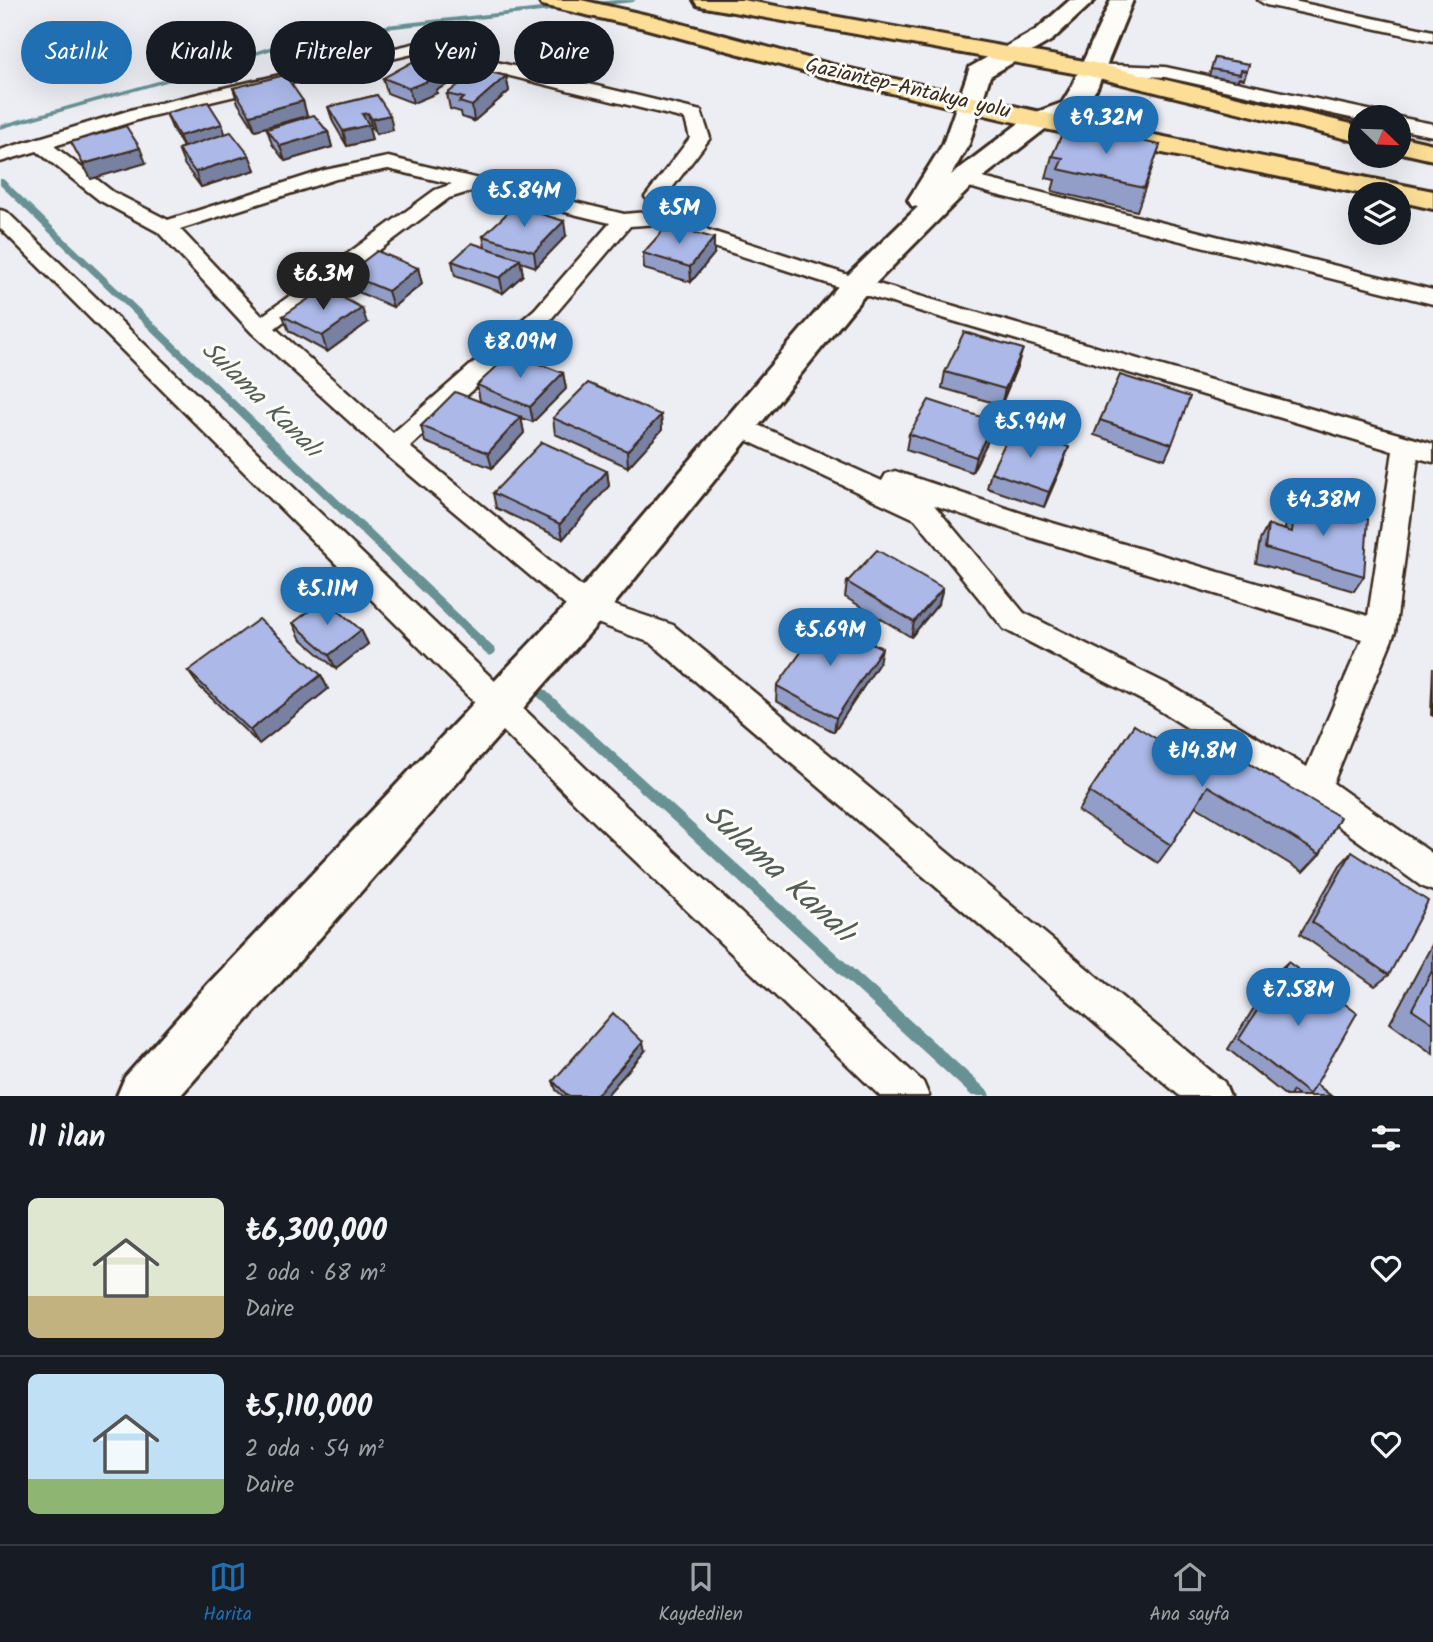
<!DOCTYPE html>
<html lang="tr">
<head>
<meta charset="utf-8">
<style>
	:root { --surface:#171b24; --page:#20242c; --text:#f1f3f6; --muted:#9ea1a6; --line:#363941; --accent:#1f6fb2 }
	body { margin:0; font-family:Kalam,sans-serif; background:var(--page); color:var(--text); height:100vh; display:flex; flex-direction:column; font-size:26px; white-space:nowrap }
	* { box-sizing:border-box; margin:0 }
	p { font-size:23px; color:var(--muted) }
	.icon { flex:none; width:38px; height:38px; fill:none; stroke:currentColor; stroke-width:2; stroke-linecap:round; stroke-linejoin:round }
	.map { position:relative; height:1096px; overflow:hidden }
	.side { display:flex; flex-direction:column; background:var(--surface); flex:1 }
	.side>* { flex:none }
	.guide { position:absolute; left:21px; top:21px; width:700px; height:63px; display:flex; gap:14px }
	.needle { width:46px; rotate:113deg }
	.buttons { position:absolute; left:1348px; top:105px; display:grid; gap:14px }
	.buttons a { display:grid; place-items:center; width:63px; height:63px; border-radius:50%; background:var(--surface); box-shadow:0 7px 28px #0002; font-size:35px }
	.price { position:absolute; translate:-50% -60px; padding:0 16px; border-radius:24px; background:var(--accent); color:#fff; font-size:23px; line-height:46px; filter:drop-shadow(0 2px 4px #0008) }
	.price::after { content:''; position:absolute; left:50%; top:42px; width:21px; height:16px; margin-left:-10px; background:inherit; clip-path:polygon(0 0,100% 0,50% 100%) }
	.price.selected { background:#222; color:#fff }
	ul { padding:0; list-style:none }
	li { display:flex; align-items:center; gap:21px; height:175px; padding:0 28px }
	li+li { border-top:2px solid var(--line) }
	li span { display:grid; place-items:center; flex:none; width:196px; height:140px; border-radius:10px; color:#555 }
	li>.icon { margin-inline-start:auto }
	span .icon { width:84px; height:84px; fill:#fffc; stroke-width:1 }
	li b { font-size:30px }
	h2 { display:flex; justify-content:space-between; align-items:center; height:84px; padding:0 28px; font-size:30px }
	.tag { padding:0 24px; border-radius:32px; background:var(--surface); box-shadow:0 7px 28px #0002; font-size:24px; line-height:63px }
	.tag.selected { background:var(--accent); color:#fff }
	.dock { display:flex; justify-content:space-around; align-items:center; height:98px; border-top:2px solid var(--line); background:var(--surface); font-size:19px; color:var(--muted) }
	.dock a { display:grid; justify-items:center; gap:4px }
	.dock .selected { color:var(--accent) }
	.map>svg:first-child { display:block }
</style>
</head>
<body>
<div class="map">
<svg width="1433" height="1096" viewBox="0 0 1433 1096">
	<rect width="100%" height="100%" fill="#edeef4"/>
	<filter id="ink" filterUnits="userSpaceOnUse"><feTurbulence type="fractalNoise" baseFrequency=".0143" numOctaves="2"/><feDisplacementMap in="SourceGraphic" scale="14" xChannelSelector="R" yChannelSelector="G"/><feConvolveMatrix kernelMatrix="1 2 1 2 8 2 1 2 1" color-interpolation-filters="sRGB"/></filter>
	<g filter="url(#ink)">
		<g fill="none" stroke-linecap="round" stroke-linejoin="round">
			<g fill="#689194" fill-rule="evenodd">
				<polygon points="616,0 636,0 633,2 313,37 209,70 0,129 0,125 205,68 312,33"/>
				<polygon points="0,179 3,179 494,648 496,651 494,654 490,656 486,654 0,185"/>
				<polygon points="540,687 544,689 988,1091 990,1096 972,1096 536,695 534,692 536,689"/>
			</g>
			<defs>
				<g id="street">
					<polygon points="1258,0 1289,0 1433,31 1433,41 1266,5"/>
					<path d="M417 43 701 111 710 138 666 196 708 230 864 280 1433 444V462L1418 458 1395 632 1333 783 1433 854V891L1421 886 1302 800 1151 705 1004 629 915 519 731 433 727 427 731 421 740 418 749 421 882 481 886 474 895 471 1039 519 1368 616 1393 451 848 290 692 240 673 223 630 226 551 319 410 447 598 600 673 625 1224 1082 1230 1096H1180L651 643 578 616 384 453 252 333 158 232 99 200 37 151 0 162V150L134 109ZM417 53 685 119 690 138 645 197 659 211 624 214 388 157 325 170 168 220 113 192 54 146 147 117ZM388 169 452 184 435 190 262 316 180 229 336 179ZM475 190 610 223 535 309 393 433 275 328 449 198ZM934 505 1023 535 1362 639 1307 767 1173 687 1024 613Z"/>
					<polygon points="1090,64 1165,67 1373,111 1382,117 1360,117 1360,120 1165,77 1084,73 1081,69"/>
					<polygon points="1398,117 1433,124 1433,136 1398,129"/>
					<polygon points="963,173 1433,290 1433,304 993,194 956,183 953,179 956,175"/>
					<polygon points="0,210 7,212 602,784 923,1082 929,1096 880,1096 578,806 0,228"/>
				</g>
				<polygon id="secondary" points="1070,0 1095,0 1052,40 990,76 969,144 951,175 1031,114 1062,103 1071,88 1111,0 1133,0 1097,88 1080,113 1049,126 973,185 867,292 602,619 180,1096 117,1096 125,1077 208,984 574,597 845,278 918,207 912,206 908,200 943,144 970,67 1036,30"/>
				<g id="highway">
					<polygon points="539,0 581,0 656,17 833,65 1040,112 1433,191 1433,209 1398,201 1398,194 1363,194 1040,128 828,78 644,28 542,5"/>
					<polygon points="694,0 743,0 1090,62 1360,126 1360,142 1090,76 705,7 697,5"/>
					<polygon points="1398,136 1433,144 1433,160 1398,152"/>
				</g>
			</defs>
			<use href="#street" stroke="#3b2a1e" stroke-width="5"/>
			<use href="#secondary" stroke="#3b2a1e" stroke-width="6"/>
			<use href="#highway" stroke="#3b2a1e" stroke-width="6"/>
			<use href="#street" fill="#fdfcf7" fill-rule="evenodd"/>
			<use href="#secondary" fill="#fdfcf7" fill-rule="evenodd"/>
			<use href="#highway" fill="#fcde96" fill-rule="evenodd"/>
		</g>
		<g fill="#939ec8" stroke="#3b2a1e" stroke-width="2">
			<polygon points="1215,58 1249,64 1244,79 1239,78 1237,81 1209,76"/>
			<polygon points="442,66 470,67 472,74 506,76 509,91 474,121 462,117 461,112 450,109 447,94 459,85 451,82 451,83 436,90 437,93 413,103 387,93 383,78"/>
			<polygon points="233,88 303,101 307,116 255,130 238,103"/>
			<polygon points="377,95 393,130 376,134 372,128 369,128 372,140 347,146 333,122 328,107"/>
			<polygon points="166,113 222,124 225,134 249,155 255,170 201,187 184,164 178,149 183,147 172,128"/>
			<polygon points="267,129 328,132 332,147 285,161 272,144"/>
			<polygon points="1160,145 1137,211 1052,191 1055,180 1046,178 1052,156"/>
			<polygon points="483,236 566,236 536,267 521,262 523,275 503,293 455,276 452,261 485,247"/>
			<polygon points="643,253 714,254 691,282 644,269"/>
			<polygon points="418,268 422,284 393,307 351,289 347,274"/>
			<polygon points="283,316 367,323 327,352 289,331"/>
			<polygon points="1018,364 1001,405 942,388 945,372"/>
			<polygon points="563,373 566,389 533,422 521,418 524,433 492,468 425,442 421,426 510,413 480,401 477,385"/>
			<polygon points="661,415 662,430 628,467 555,434 553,418"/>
			<polygon points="1100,420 1172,444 1165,459 1094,435"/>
			<polygon points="994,421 990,437 972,472 906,450 909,434"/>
			<polygon points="1063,463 1044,507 987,488 991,472"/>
			<polygon points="607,471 609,486 563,539 496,508 493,493"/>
			<polygon points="1296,499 1364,576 1354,591 1256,563 1260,540 1268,525 1285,530 1287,514"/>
			<polygon points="847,582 939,603 911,637 845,597"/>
			<polygon points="293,623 361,630 368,644 336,669 300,638"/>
			<polygon points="879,663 834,732 776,701 777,686"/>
			<polygon points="1433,667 1433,716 1431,715"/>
			<polygon points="188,671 321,675 328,689 259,744 198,685"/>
			<polygon points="1134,725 1320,854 1303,872 1195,806 1171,845 1158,863 1078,811 1089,792"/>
			<polygon points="1352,852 1389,975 1375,986 1300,934 1340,865"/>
			<polygon points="1433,943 1433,1054 1390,1023"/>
			<polygon points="1288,962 1316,1084 1331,1096 1286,1096 1228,1049 1276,973"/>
			<polygon points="645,1051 606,1096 563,1096 556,1090 553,1081"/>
		</g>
		<g fill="#7881a2" stroke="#3b2a1e" stroke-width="2">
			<polygon points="470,67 472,75 460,85 458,78"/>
			<polygon points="449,68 451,83 436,90 437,93 413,103 409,88 429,77"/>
			<polygon points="506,76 509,91 474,121 472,106"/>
			<polygon points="303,101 307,116 255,130 250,115"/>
			<polygon points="368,113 372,128 369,128 372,140 347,146 343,131 362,114"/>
			<polygon points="390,115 393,130 376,134 372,119"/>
			<polygon points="222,124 227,139 185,151 179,136"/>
			<polygon points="328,132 332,147 285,161 280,146"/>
			<polygon points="140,148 146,163 91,179 83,164"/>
			<polygon points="249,155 255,170 201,187 195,172"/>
			<polygon points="564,221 566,236 536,267 534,252"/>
			<polygon points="714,238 714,254 691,282 690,267"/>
			<polygon points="520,259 523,275 503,293 500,278"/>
			<polygon points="418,268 422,284 393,307 388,291"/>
			<polygon points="362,308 367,323 327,352 322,336"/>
			<polygon points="1023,349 1018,364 1001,405 1005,389"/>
			<polygon points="563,373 566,389 533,422 530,407"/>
			<polygon points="661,415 662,430 628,467 627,451"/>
			<polygon points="521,417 524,433 492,468 488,453"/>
			<polygon points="994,421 990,437 972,472 976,457"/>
			<polygon points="1069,447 1063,463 1044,507 1049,492"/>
			<polygon points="607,471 609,486 563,539 560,524"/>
			<polygon points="943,588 939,603 911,637 914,622"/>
			<polygon points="361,630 368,644 336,669 329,655"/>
			<polygon points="882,648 879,663 834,732 836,718"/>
			<polygon points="321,675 328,689 259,744 250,730"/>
			<polygon points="643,1042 645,1051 606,1096 596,1096"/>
		</g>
		<g fill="#abb8e8" stroke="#3b2a1e" stroke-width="2">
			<polygon points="421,57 449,68 429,77 434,79 409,88 383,78"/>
			<polygon points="1215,58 1249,64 1247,71 1241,70 1240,74 1211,69"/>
			<polygon points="447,62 470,67 458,78 450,75 449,68 442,66"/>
			<polygon points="478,69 506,76 472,106 459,102 464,98 447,94"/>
			<polygon points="285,75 303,101 250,115 233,88"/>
			<polygon points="377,95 390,115 372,119 368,113 362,114 369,125 343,131 328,107"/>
			<polygon points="208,102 222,124 179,136 166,113"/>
			<polygon points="314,115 328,132 280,146 267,129"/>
			<polygon points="1066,125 1160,145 1144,188 1058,169 1063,158 1052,156"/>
			<polygon points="126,126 140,148 83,164 71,142"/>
			<polygon points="231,132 249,155 195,172 178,149"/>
			<polygon points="515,206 564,221 534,252 483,236"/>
			<polygon points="668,225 714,238 690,267 643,253"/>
			<polygon points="472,243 520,259 500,278 452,261"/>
			<polygon points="377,251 418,268 388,291 347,274"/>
			<polygon points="325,288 362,308 322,336 283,316"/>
			<polygon points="964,332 1023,349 1005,389 945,372"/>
			<polygon points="511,353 563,373 530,407 477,385"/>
			<polygon points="1120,375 1190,397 1172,444 1100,420"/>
			<polygon points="588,383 661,415 627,451 553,418"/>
			<polygon points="455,392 521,417 488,453 421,426"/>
			<polygon points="929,400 994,421 976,457 909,434"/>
			<polygon points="1012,429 1069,447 1049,492 991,472"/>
			<polygon points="542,442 607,471 560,524 493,493"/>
			<polygon points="1296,499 1368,519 1364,576 1265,548 1268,525 1292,532"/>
			<polygon points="877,550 943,588 914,622 847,582"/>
			<polygon points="325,599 361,630 329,655 293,623"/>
			<polygon points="259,619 321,675 250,730 188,671"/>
			<polygon points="824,620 882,648 836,718 777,686"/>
			<polygon points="1134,725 1178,752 1192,730 1340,817 1320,854 1208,786 1171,845 1089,792"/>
			<polygon points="1352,852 1428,901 1389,975 1312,922"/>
			<polygon points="1288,962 1357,1013 1310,1095 1239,1039"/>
			<polygon points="1433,969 1433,1023 1412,1009"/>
			<polygon points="613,1013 643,1042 596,1096 568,1096 553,1081"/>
			<polygon points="1316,1084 1331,1096 1308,1096"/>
			<polygon points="1293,1091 1299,1096 1290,1096"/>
		</g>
	</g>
	<g text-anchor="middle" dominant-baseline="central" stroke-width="6" stroke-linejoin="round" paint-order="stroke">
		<g font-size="21" fill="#3b2a1e" stroke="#fdfcf7">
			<text transform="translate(908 89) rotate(13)">Gaziantep-Antakya yolu</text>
		</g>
		<g font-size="26" font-style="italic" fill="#525d59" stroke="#fdfcf7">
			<text transform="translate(261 400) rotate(44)">Sulama Kanalı</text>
		</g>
		<g font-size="32" font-style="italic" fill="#525d59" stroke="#fdfcf7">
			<text transform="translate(779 874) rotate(42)">Sulama Kanalı</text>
		</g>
	</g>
</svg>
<div class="buttons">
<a><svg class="needle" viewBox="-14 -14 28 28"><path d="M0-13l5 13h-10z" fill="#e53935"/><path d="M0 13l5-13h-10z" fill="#9ea1a6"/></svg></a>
<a><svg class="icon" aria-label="layers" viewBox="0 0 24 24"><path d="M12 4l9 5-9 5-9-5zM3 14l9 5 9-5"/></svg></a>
</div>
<b class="price" style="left:1106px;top:156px">₺9.32M</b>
<b class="price" style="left:524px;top:229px">₺5.84M</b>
<b class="price" style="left:679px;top:246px">₺5M</b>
<b class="price selected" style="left:323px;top:312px">₺6.3M</b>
<b class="price" style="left:520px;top:380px">₺8.09M</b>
<b class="price" style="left:1030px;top:460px">₺5.94M</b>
<b class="price" style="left:1323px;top:538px">₺4.38M</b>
<b class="price" style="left:327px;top:627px">₺5.11M</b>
<b class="price" style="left:830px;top:668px">₺5.69M</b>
<b class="price" style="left:1202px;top:789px">₺14.8M</b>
<b class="price" style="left:1298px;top:1028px">₺7.58M</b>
<div class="guide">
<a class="tag selected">Satılık</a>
<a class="tag">Kiralık</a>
<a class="tag">Filtreler</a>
<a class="tag">Yeni</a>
<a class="tag">Daire</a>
</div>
</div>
<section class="side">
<h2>11 ilan<svg class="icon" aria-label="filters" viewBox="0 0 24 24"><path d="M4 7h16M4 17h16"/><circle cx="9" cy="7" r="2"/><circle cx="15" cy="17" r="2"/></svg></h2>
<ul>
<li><span style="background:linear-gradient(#dfe7d0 70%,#c2b280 0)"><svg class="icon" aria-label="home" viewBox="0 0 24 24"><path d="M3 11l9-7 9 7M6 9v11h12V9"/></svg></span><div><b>₺6,300,000</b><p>2 oda · 68 m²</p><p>Daire</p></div><svg class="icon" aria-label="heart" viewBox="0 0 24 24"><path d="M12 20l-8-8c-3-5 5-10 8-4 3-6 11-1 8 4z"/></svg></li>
<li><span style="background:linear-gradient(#bfe0f5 75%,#8fb573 0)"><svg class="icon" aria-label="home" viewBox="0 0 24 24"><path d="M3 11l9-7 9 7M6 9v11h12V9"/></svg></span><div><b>₺5,110,000</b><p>2 oda · 54 m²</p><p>Daire</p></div><svg class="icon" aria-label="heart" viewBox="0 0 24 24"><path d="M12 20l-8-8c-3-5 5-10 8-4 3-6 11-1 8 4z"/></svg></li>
</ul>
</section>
<nav class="dock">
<a class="selected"><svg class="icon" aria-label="map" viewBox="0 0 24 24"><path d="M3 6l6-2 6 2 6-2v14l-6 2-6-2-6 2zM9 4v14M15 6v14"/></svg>Harita</a>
<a><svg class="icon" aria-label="saved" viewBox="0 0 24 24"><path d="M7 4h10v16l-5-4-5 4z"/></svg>Kaydedilen</a>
<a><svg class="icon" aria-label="home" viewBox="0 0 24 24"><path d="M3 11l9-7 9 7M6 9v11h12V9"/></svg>Ana sayfa</a>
</nav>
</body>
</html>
